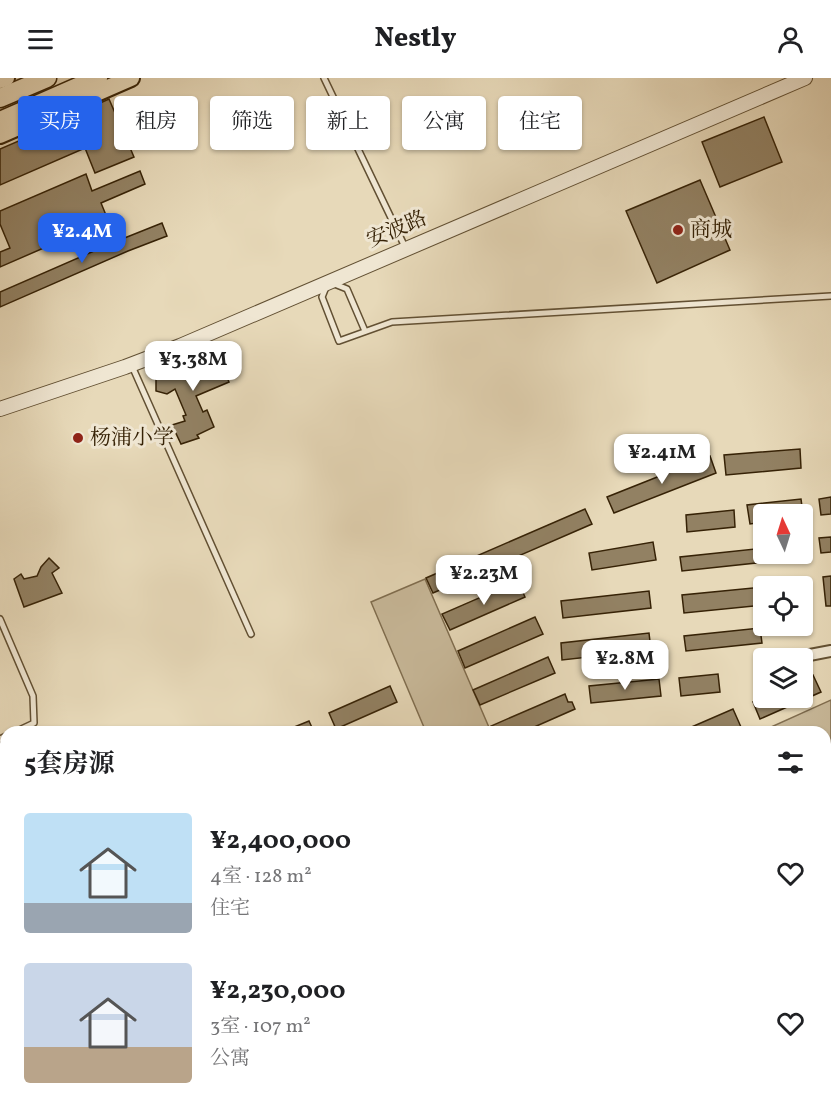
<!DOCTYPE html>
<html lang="zh">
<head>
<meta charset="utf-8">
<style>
	:root { --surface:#fff; --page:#f6f6f6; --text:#202124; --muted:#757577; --accent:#2563eb }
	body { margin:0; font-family:Vollkorn,"Noto Serif SC",serif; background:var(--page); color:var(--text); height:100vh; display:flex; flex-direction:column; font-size:22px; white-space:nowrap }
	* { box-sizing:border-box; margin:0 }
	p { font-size:20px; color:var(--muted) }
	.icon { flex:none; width:33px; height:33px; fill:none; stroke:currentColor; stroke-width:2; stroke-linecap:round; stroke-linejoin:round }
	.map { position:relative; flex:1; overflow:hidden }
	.sheet { position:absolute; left:0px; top:648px; width:831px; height:386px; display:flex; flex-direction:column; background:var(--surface); border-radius:18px 18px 0 0; box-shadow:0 2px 4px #0004 }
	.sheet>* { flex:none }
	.hud { position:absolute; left:18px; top:18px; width:795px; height:54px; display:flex; gap:12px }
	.needle { width:39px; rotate:356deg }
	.controls { position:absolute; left:753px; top:426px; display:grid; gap:12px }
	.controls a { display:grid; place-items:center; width:60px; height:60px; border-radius:6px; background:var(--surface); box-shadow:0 2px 4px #0004; font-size:30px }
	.price { position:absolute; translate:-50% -51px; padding:0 14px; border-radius:12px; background:#fff; color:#222; font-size:20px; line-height:39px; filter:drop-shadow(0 2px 3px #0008) }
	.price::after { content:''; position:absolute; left:50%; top:36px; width:18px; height:14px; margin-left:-9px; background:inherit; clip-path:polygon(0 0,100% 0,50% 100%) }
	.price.current { background:var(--accent); color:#fff }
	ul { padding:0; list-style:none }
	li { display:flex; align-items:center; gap:18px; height:150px; padding:0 24px }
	li span { display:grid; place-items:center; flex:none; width:168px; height:120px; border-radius:6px; color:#555 }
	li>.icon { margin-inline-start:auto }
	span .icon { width:72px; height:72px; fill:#fffc; stroke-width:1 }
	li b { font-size:26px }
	h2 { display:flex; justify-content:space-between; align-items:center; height:72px; padding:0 24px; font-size:26px }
	.chip { padding:0 21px; border-radius:6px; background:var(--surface); box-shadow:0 2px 4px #0004; font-size:21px; line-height:54px }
	.chip.current { background:var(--accent); color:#fff }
	header { display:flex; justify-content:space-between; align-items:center; height:78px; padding:0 24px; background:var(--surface); font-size:27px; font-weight:800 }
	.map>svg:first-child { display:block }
</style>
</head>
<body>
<header><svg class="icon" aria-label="menu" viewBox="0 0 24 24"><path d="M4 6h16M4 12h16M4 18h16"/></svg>Nestly<svg class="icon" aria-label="person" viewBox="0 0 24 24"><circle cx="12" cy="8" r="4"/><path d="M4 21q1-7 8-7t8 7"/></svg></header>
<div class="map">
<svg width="831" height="1033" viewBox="0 0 831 1033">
	<rect width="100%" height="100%" fill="#e7d9b9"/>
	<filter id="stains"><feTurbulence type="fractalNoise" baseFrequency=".00333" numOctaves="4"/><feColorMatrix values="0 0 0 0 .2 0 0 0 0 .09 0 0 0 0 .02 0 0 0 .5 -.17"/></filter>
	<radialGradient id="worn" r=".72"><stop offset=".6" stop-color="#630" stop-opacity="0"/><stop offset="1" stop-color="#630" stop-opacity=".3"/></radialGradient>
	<g fill="#c9ba9b" stroke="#806e50" stroke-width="1.5">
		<polygon points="425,501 491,654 426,654 371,524"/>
		<polygon points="831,622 831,805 825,810 825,654 760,654"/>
		<polygon points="831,855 831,1033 622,1033 629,1028 825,1028 825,860"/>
		<polygon points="6,890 6,960 0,947 0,892"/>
		<polygon points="36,1028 577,1028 571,1033 39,1033"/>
	</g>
	<g fill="#928163" stroke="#362206" stroke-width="1.5">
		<polygon points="109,21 134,79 95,95 85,70 0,107 0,71 72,40 71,38"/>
		<polygon points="764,39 782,84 720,109 702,64"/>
		<polygon points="140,93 145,106 101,125 108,142 0,189 0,174 10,170 0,146 0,133 86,96 92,113"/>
		<polygon points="700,102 730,172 657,205 626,133"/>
		<polygon points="162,145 167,158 128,173 0,229 0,214 117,163"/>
		<polygon points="212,274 213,278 217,276 229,304 196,318 203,334 207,332 214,349 197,357 199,360 181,366 172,347 185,343 183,338 186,337 175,311 167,316 156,313 156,300 160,297 173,294 171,290"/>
		<polygon points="800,371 801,390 726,397 724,377"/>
		<polygon points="710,378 716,395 614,435 607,419"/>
		<polygon points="831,419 831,436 821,437 819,421"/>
		<polygon points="801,421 803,436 764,436 764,444 750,446 747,427"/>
		<polygon points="585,431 592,446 433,515 426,500"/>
		<polygon points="734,432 735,449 687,454 686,437"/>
		<polygon points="831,459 831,474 821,475 819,460"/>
		<polygon points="653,464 656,482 592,492 589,475"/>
		<polygon points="755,471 756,485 682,493 680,479"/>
		<polygon points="49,480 59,490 52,495 62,515 24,529 14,501 21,496 24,501 37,498 41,489"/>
		<polygon points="831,498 831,528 826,528 823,499"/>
		<polygon points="518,503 525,519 450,552 442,536"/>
		<polygon points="763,509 764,527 684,535 682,517"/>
		<polygon points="649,513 651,530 563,540 561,523"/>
		<polygon points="535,539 543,556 465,590 458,573"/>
		<polygon points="760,550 762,565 686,573 684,558"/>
		<polygon points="649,555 651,572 562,582 561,565"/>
		<polygon points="548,579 555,595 480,627 473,612"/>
		<polygon points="718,596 720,614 681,618 679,600"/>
		<polygon points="813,597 821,614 760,641 753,624 762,620 802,620 802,602"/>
		<polygon points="659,601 661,618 591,625 589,608"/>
		<polygon points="390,608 397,624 336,651 329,635"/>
		<polygon points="565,616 568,624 572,624 575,631 523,654 494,654 491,648"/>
		<polygon points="733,631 741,649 730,654 680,654"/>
		<polygon points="309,643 314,654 282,654"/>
	</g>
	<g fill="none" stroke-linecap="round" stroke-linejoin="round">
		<defs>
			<g id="service">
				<polyline points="324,0 405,169"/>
				<polyline points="332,205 347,211 365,253"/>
				<polyline points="326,209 322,219 339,263 392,244 831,218"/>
				<polyline points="132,288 251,556"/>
				<polyline points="0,541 33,618 34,645 15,654"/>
				<polyline points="0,661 6,658"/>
			</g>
			<polyline id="minor" points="794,580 831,573"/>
			<g id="tertiary">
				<polyline points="0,331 125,289 180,268 805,0"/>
				<polyline points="825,828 831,823"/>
				<polyline points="0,959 6,974"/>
				<polyline points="28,1028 30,1033"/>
				<polyline points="594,1033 601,1028"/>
			</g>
			<g id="primary">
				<polyline points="0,2 6,0"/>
				<polyline points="0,57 131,0"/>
			</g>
			<g id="trunk">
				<polyline points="0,20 47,0"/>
				<polyline points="0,43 98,0"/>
			</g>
		</defs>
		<use href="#service" stroke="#625033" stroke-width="8"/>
		<use href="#minor" stroke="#625033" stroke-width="14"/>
		<use href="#tertiary" stroke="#625033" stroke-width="16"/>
		<use href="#primary" stroke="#362206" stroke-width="20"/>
		<use href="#trunk" stroke="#362206" stroke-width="21"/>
		<g stroke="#362206" stroke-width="1.5" stroke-dasharray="4.5 3" stroke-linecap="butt">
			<polyline points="825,777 831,785"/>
			<polyline points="825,806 831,800"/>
			<polyline points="0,911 6,909"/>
			<polyline points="825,918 831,904"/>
			<polyline points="825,956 831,950"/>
			<polyline points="778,1028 780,1030 780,1033"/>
			<polyline points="611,1032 617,1028"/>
			<polyline points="567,1033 574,1028"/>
			<polyline points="695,1033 705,1028"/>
			<polyline points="711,1033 713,1028"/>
		</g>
		<use href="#service" stroke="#efe6d2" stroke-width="5"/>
		<use href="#minor" stroke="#efe6d2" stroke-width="10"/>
		<use href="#tertiary" stroke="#efe6d2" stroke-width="14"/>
		<use href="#primary" stroke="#e7d9b9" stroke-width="16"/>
		<use href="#trunk" stroke="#e7d9b9" stroke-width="18"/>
	</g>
	<g fill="#8f2418" stroke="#efe6d2" stroke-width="2">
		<circle cx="678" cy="152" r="6"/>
		<circle cx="78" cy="360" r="6"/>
	</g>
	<g text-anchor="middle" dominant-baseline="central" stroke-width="6" stroke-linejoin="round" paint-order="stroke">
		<g font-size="21" fill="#362206" stroke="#efe6d2">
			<text transform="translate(397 152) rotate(-23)">安波路</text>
		</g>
		<g font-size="21" fill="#362206" stroke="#efe6d2" text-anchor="start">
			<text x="690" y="152">商城</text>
			<text x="90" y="360">杨浦小学</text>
		</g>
	</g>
	<rect width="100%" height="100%" filter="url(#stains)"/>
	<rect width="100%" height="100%" fill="url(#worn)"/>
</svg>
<div class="controls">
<a><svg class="needle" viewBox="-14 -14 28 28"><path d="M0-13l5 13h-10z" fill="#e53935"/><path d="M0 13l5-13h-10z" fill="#757577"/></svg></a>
<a><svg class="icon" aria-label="locate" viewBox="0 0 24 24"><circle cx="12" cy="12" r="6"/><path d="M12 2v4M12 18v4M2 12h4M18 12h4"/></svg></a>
<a><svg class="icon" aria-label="layers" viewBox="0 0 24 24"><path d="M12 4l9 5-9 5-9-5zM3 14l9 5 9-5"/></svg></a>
</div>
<b class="price current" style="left:82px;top:186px">¥2.4M</b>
<b class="price" style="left:193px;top:314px">¥3.38M</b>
<b class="price" style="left:662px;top:407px">¥2.41M</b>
<b class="price" style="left:484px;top:528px">¥2.23M</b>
<b class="price" style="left:625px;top:613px">¥2.8M</b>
<div class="hud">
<a class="chip current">买房</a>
<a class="chip">租房</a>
<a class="chip">筛选</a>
<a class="chip">新上</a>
<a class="chip">公寓</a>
<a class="chip">住宅</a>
</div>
<section class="sheet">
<h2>5套房源<svg class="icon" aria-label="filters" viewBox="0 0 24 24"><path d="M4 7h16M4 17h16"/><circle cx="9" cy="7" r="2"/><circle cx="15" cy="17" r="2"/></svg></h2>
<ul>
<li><span style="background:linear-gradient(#bfe0f5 75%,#9aa5b1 0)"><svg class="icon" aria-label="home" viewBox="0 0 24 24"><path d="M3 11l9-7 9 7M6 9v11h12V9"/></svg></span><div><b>¥2,400,000</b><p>4室 · 128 m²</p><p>住宅</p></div><svg class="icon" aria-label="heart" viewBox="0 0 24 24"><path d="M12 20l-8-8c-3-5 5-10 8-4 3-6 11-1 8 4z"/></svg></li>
<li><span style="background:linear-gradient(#c9d6e8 70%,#b9a48a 0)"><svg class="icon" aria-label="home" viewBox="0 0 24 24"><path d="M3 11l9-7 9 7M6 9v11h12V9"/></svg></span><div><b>¥2,230,000</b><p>3室 · 107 m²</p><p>公寓</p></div><svg class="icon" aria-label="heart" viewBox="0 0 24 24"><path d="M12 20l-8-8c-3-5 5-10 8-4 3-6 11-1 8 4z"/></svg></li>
</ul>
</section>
</div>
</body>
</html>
